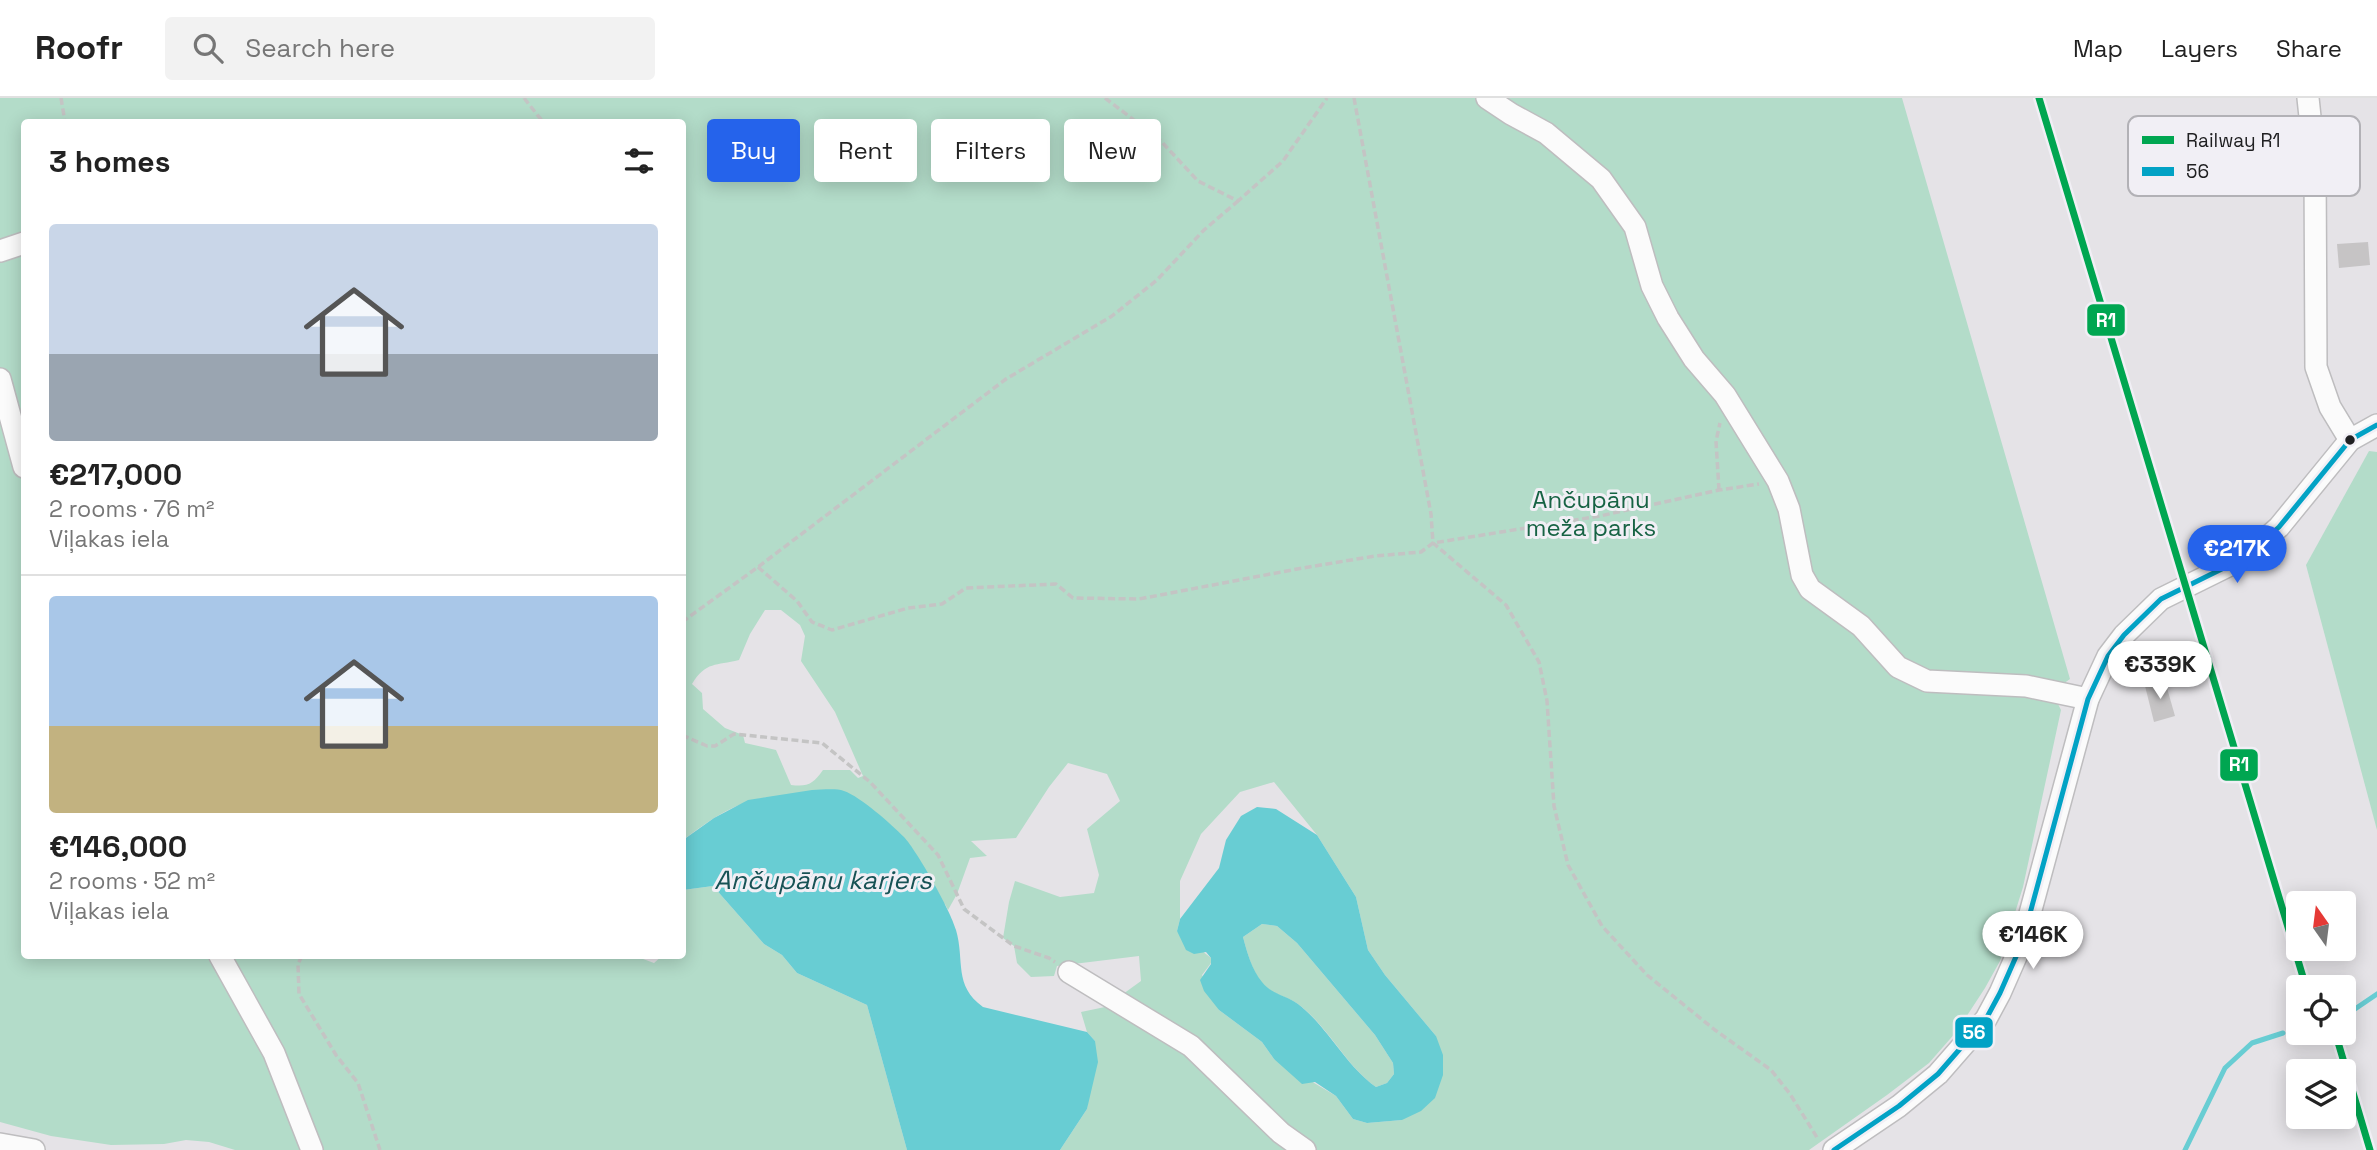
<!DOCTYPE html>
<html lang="en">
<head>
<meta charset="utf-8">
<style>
	:root { --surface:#fff; --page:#f2f2f2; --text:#222; --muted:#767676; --line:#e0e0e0; --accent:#2563eb }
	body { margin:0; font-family:"Space Grotesk",sans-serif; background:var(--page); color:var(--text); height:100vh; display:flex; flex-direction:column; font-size:26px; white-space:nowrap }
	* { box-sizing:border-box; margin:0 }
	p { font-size:23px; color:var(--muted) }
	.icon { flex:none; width:38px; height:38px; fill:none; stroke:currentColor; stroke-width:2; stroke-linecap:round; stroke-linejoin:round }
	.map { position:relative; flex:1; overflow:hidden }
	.details { position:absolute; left:21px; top:21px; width:665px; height:840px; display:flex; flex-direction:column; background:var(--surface); border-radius:7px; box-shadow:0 4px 18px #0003 }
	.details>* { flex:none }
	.guide { position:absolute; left:707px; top:21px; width:665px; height:63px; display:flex; gap:14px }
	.needle { width:46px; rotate:346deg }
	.buttons { position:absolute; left:2286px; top:793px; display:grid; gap:14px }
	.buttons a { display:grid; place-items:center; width:70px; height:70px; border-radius:7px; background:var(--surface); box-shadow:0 4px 18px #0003; font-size:35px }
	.price { position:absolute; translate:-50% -60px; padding:0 16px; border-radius:24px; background:#fff; color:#222; font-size:23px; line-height:46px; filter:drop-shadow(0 2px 4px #0008) }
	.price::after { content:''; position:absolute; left:50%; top:42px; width:21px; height:16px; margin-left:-10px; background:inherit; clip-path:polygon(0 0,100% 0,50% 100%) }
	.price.active { background:var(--accent); color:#fff }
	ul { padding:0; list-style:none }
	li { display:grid; align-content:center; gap:14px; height:371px; padding:0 28px }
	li+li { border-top:2px solid var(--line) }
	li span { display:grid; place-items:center; height:217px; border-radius:7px; color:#555 }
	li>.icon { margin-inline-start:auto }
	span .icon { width:126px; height:126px; fill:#fffc; stroke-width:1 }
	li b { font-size:30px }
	h2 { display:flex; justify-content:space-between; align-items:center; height:84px; padding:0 28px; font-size:30px }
	.chip { padding:0 24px; border-radius:7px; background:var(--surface); box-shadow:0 4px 18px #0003; font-size:24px; line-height:63px }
	.chip.active { background:var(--accent); color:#fff }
	header { display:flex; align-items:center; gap:42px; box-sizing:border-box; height:98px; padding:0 35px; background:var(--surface); border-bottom:2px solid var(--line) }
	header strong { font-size:33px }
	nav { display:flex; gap:38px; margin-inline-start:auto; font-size:24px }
	.search { width:490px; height:63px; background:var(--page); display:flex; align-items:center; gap:18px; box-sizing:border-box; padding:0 24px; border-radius:7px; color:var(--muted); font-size:26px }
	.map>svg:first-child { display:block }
</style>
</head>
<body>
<header>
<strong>Roofr</strong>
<div class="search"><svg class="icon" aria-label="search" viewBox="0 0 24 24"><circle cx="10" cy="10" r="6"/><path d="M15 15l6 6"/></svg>Search here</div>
<nav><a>Map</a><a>Layers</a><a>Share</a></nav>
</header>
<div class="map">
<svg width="2377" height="1052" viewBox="0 0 2377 1052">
	<rect width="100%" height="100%" fill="#e5e3e7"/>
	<g fill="#b3dcc9" fill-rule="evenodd">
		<path d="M0 0H1902L2070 581 2063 586 2054 584 2050 604 2058 606 2061 612 2023 789 2000 863 1985 890 1957 933 1929 965 1887 997 1809 1052H1060L1087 1011 1095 943 1087 934 1081 914 1105 909 1141 883 1139 858 1057 868 1054 878 1031 879 1017 865 1014 848 1003 840 1009 804 1015 783 1060 799 1094 795 1099 777 1087 731 1120 703 1107 676 1068 665 1049 689 1016 740 971 743 987 758 970 760 957 796 948 812 945 806 769 699C734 704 710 722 683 742L682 24H24V858H635L654 865 662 858H682L683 792 713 788 764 846 782 857 797 875 867 907 907 1052H235L209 1044 186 1042 164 1046 111 1047 51 1038 0 1024ZM765 512H781L800 527 805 538 801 563 835 614 863 678 858 680 850 672H823C813 686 808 689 791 687L776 652 745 645 743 637 725 630 703 611 702 595 692 586C706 563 716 568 739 562L750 536ZM1274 684 1317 737 1356 799 1368 852 1385 877 1436 938 1402 1022 1367 1025 1353 1021 1336 998 1274 961 1262 944 1219 912 1202 877 1211 865V860L1177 833 1180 821V783L1201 736 1240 694Z"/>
		<polygon points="2369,353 2377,354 2377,732 2306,467"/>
		<path d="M1262 826 1277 828 1297 845 1375 937 1393 965 1394 976 1387 985 1376 989C1345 967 1329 929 1298 906 1285 897 1272 897 1261 884 1252 872 1247 854 1243 839Z"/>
	</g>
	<g fill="#68cdd3" fill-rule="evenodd">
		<path d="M812 692C822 692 835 690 844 693 861 699 891 726 904 739 917 753 951 813 956 832 965 863 953 887 983 909L1087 934 1095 943 1098 964 1087 1011 1060 1052H907L867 907 797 875 782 857 764 846 713 788 683 792V742L714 720 748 702Z"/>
		<path d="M1257 709 1276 711 1317 737 1356 799 1368 852 1385 877 1436 938 1443 957V977L1435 1000 1421 1013 1402 1022 1367 1025 1353 1021 1336 998 1315 984 1302 986 1274 961 1262 944 1219 912 1204 893 1200 882 1211 866V860L1206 854 1194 856 1186 852 1177 833 1180 821 1219 770 1226 742 1241 718ZM1262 826 1277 828 1297 845 1375 937 1393 965 1394 976 1387 985 1376 989C1345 967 1328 929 1298 906 1286 897 1272 897 1262 884 1252 872 1247 854 1243 839Z"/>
	</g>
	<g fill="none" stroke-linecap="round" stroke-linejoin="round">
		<g stroke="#68cdd3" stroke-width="5">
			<polyline points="2352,913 2377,896"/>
			<polyline points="2185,1052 2225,970 2252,945 2283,935"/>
		</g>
	</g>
	<g fill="#c6c4c5">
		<polygon points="2368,144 2370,167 2339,170 2337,146"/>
		<polygon points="2165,583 2175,618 2154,624 2145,588"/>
	</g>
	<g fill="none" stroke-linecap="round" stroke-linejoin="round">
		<defs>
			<g id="minor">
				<polyline points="1487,0 1511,16 1546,35 1601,81 1635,129 1652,188 1668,220 1694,261 1725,297 1778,383 1789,411 1802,477 1810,491 1861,528 1898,569 1927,583 2026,588 2088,601"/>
				<polyline points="2308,0 2315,66 2316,269 2330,309 2350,342"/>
				<polyline points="0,153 24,145"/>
				<polyline points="0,281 24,369"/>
				<polyline points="220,858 274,955 312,1052"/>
				<polyline points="1069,874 1191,948 1281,1035 1305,1052"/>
				<polyline points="0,1046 34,1052"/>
				<polyline points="1834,1052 1899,1008 1938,976 1986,921 2000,895 2022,845 2088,601 2108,558 2124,537 2161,501 2244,460 2279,429 2350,342 2377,327"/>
			</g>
		</defs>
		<use href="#minor" stroke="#bebdbf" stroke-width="24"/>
		<g stroke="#c4c4c4" stroke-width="3.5" stroke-dasharray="7 3.5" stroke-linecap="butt">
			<polyline points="61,0 65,24"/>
			<polyline points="524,0 543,24"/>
			<polyline points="1105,0 1159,41 1198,83 1238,103 1283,63 1327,0"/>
			<polyline points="1354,0 1431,416 1433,445 1506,507 1539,564 1547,603 1554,708 1568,767 1602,828 1647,877 1715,932 1771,972 1790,996 1818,1041"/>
			<polyline points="682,293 682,306"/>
			<polyline points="1719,392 1716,343 1720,325"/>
			<polyline points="758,469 797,503 812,524 832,532 908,510 942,506 966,490 1056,486 1073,500 1139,501 1297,471 1375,458 1421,454 1433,445 1600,418 1719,392 1759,386"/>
			<polyline points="682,524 758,469 1006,281 1112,218 1157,182 1204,132 1238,103"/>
			<polyline points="682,637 707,648 715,648 734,636 822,645 870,684 938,757 964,811 1014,848 1049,860 1055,864"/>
			<polyline points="302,858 298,866 299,896 336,957 358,985 380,1052"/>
		</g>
		<use href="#minor" stroke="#fbfbfb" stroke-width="21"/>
		<defs>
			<polyline id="bus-1" points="1834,1052 1899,1008 1938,976 1986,921 2000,895 2022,845 2088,601 2108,558 2124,537 2161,501 2244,460 2279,429 2350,342 2377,327"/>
		</defs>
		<use href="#bus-1" stroke="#f1eff5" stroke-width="10"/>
		<use href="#bus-1" stroke="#02a2c5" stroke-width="5"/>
		<defs>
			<g id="rail-1">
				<polyline points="2039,0 2306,889"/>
				<polyline points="2335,934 2370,1052"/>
			</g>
		</defs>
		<use href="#rail-1" stroke="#f1eff5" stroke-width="12"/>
		<use href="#rail-1" stroke="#00a651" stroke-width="7"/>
	</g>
	<circle fill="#202022" stroke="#f1eff5" stroke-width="2.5" cx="2350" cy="342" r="6"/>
	<g text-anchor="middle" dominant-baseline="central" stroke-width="6" stroke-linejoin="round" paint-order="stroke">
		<g font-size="24" fill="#176344" stroke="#f1eff5">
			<text x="1591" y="401">Ančupānu<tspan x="1591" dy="28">meža parks</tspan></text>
		</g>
		<g font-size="26" font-style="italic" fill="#175255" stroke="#f1eff5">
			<text x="823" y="782">Ančupānu karjers</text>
		</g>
	</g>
	<rect x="2128" y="18" width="232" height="80" rx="10" fill="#f1eff5" stroke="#b2b1b6" stroke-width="2"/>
	<rect x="2142" y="38" width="32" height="8" fill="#00a651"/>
	<rect x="2142" y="69" width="32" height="9" fill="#02a2c5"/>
	<g font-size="19" fill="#202022">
		<text x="2186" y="49">Railway R1</text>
		<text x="2186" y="80">56</text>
	</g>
	<g stroke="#f1eff5" stroke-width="2.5">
		<rect x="2086" y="205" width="40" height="34" rx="7" fill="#00a651"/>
		<rect x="2219" y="650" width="40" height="34" rx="7" fill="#00a651"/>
		<rect x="1954" y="918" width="40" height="33" rx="7" fill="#02a2c5"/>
	</g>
	<g font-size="19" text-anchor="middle" font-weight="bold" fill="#fff">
		<text x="2106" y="229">R1</text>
		<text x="2239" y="673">R1</text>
		<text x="1974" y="941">56</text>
	</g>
</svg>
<div class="buttons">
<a><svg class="needle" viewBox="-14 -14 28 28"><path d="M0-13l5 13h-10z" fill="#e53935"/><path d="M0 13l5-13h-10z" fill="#767676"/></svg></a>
<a><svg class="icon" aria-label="locate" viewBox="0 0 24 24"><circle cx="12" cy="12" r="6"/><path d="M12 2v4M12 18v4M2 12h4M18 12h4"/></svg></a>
<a><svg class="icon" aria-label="layers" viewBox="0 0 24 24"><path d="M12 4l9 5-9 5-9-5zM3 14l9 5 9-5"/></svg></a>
</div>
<b class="price active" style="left:2237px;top:487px">€217K</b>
<b class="price" style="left:2160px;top:603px">€339K</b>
<b class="price" style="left:2033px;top:873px">€146K</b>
<div class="guide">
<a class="chip active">Buy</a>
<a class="chip">Rent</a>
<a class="chip">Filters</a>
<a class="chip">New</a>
</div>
<section class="details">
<h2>3 homes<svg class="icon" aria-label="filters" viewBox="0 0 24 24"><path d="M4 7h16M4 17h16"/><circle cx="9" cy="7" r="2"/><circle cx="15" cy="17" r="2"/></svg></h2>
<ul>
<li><span style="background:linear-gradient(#c9d6e8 60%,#9aa5b1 0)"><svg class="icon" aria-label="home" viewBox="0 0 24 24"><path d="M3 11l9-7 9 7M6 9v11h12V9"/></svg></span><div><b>€217,000</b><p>2 rooms · 76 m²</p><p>Viļakas iela</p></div></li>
<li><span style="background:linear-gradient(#a9c7e8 60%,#c2b280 0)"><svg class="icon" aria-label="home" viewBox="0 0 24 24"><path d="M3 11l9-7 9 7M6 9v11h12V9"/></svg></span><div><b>€146,000</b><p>2 rooms · 52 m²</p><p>Viļakas iela</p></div></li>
</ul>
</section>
</div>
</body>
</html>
